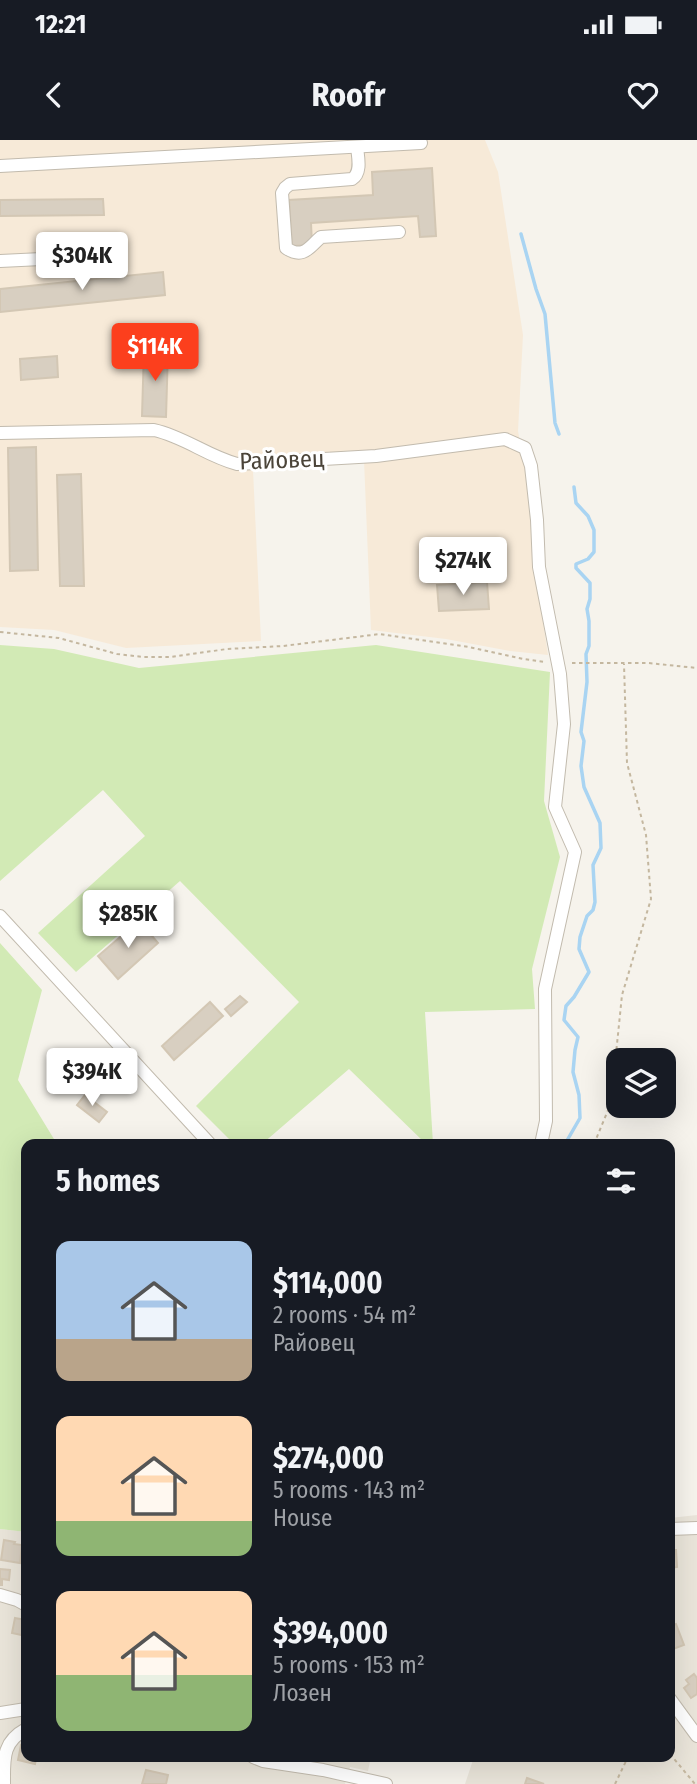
<!DOCTYPE html>
<html lang="en">
<head>
<meta charset="utf-8">
<style>
	:root { --surface:#171b24; --page:#20242c; --text:#f1f3f6; --muted:#9ea1a6; --accent:#fc3f1d }
	body { margin:0; font-family:"Fira Sans Condensed",sans-serif; background:var(--page); color:var(--text); height:100vh; display:flex; flex-direction:column; font-size:26px; white-space:nowrap }
	* { box-sizing:border-box; margin:0 }
	p { font-size:23px; color:var(--muted) }
	.icon { flex:none; width:38px; height:38px; fill:none; stroke:currentColor; stroke-width:2; stroke-linecap:round; stroke-linejoin:round }
	.map { position:relative; flex:1; overflow:hidden }
	.sheet { position:absolute; left:21px; top:999px; width:654px; height:623px; display:flex; flex-direction:column; background:var(--surface); border-radius:14px; box-shadow:0 7px 28px #0002 }
	.sheet>* { flex:none }
	.fabs { position:absolute; left:606px; top:908px; display:grid; gap:14px }
	.fabs a { display:grid; place-items:center; width:70px; height:70px; border-radius:14px; background:var(--surface); box-shadow:0 7px 28px #0002; font-size:35px }
	.price { position:absolute; translate:-50% -60px; padding:0 16px; border-radius:7px; background:#fff; color:#222; font-size:23px; line-height:46px; filter:drop-shadow(0 2px 4px #0008) }
	.price::after { content:''; position:absolute; left:50%; top:42px; width:21px; height:16px; margin-left:-10px; background:inherit; clip-path:polygon(0 0,100% 0,50% 100%) }
	.price.selected { background:var(--accent); color:#fff }
	ul { padding:0; list-style:none }
	li { display:flex; align-items:center; gap:21px; height:175px; padding:0 35px }
	li span { display:grid; place-items:center; flex:none; width:196px; height:140px; border-radius:14px; color:#555 }
	li>.icon { margin-inline-start:auto }
	span .icon { width:84px; height:84px; fill:#fffc; stroke-width:1 }
	li b { font-size:30px }
	h2 { display:flex; justify-content:space-between; align-items:center; height:84px; padding:0 35px; font-size:30px }
	.status { display:flex; justify-content:space-between; align-items:center; height:49px; padding:0 35px; background:var(--surface); direction:ltr }
	.status svg { height:19px; fill:currentColor }
	header { display:flex; justify-content:space-between; align-items:center; height:91px; padding:0 35px; background:var(--surface); font-size:32px; font-weight:700 }
	.map>svg:first-child { display:block }
</style>
</head>
<body>
<div class="status"><b>12:21</b><svg viewBox="0 0 49 12"><path d="M0 12V9h3v3zM5 12V6h3v6zM10 12V3h3v9zM15 12V0h3v12zM26 1h20v11H26zM47 4h2v5h-2z"/></svg></div>
<header><svg class="icon" aria-label="back" viewBox="0 0 24 24"><path d="M15 5l-7 7 7 7"/></svg>Roofr<svg class="icon" aria-label="heart" viewBox="0 0 24 24"><path d="M12 20l-8-8c-3-5 5-10 8-4 3-6 11-1 8 4z"/></svg></header>
<div class="map">
<svg width="697" height="1644" viewBox="0 0 697 1644">
	<rect width="100%" height="100%" fill="#f6f3ec"/>
	<g fill="#eae5da">
		<polygon points="697,1375 697,1644 465,1644 474,1617 670,1617 670,1378"/>
		<polygon points="0,1389 26,1392 26,1617 371,1617 368,1631 350,1627 345,1644 0,1644"/>
	</g>
	<polygon fill="#f7ead8" points="0,0 485,0 498,32 523,195 518,291 531,359 535,427 548,515 510,511 446,499 371,490 364,320 253,330 261,501 126,508 54,490 0,487"/>
	<g fill="#d2eab5">
		<polygon points="0,505 54,509 139,528 376,505 550,532 544,661 560,717 532,829 535,869 425,872 433,1004 426,1004 349,929 262,1004 234,1004 196,966 299,862 180,741 76,832 38,793 145,696 103,650 0,741"/>
		<polygon points="0,803 42,850 18,940 57,1004 26,1004 26,1392 0,1389"/>
	</g>
	<g fill="none" stroke-linecap="round" stroke-linejoin="round">
		<g stroke="#a9d4f2" stroke-width="3.5">
			<polyline points="521,94 536,149 545,174 555,283 559,294"/>
			<polyline points="565,1004 580,978 579,955 573,932 575,910 578,897 564,880 566,866 574,857 589,832 579,809 580,797 587,776 593,770 595,762 593,725 601,708 600,683 584,647 581,626 584,601 581,592 587,542 586,514 589,506 589,481 587,469 590,459 590,443 576,428 576,424 588,419 594,412 594,390 588,376 576,363 574,347"/>
		</g>
	</g>
	<g fill="#d8cfc1" stroke="#d3c7b4" stroke-width="2">
		<polygon points="432,28 436,96 420,97 418,76 311,83 312,105 292,106 289,60 373,55 372,32"/>
		<polygon points="103,59 104,75 0,76 0,60"/>
		<polygon points="163,132 165,155 0,172 0,149"/>
		<polygon points="144,209 168,210 166,277 142,276"/>
		<polygon points="57,216 58,237 21,240 20,219"/>
		<polygon points="36,307 38,430 10,431 8,308"/>
		<polygon points="81,334 84,446 60,446 57,335"/>
		<polygon points="487,442 489,469 439,471 437,445"/>
		<polygon points="139,781 158,803 118,839 98,816"/>
		<polygon points="240,856 247,862 231,876 225,869"/>
		<polygon points="210,862 223,876 174,920 162,906"/>
		<polygon points="85,955 107,972 99,982 77,965"/>
		<polygon points="4,1400 15,1402 14,1404 22,1405 20,1423 1,1420"/>
		<polygon points="670,1410 676,1410 677,1427 670,1428"/>
		<polygon points="0,1429 10,1430 9,1440 2,1439 2,1445 0,1445"/>
		<polygon points="15,1478 26,1480 26,1496 12,1493"/>
		<polygon points="676,1484 684,1505 670,1510 670,1486"/>
		<polygon points="694,1534 697,1538 697,1554 691,1558 684,1548 689,1544 686,1540"/>
		<polygon points="21,1605 26,1607 26,1617 40,1617 39,1620 36,1619 35,1624 18,1620"/>
		<polygon points="146,1630 168,1635 166,1644 142,1644"/>
		<polygon points="527,1638 544,1644 525,1644"/>
	</g>
	<g fill="none" stroke-linecap="round" stroke-linejoin="round">
		<defs>
			<g id="minor">
				<path d="M357 7C358 17 362 33 352 39L290 44 285 48 282 53 286 108C304 120 310 106 321 97L399 92"/>
				<polyline points="0,26 421,3"/>
				<polyline points="0,121 104,116"/>
				<path d="M0 293 154 290C185 297 207 316 237 324L376 316 505 299 525 308 531 326 537 380 539 427 560 534 564 584 555 667 575 712 545 849 546 981 541 1004"/>
				<polyline points="0,776 210,1004"/>
				<polyline points="670,1389 697,1388"/>
				<polyline points="0,1455 17,1460 26,1465"/>
				<polyline points="670,1559 697,1596"/>
				<polyline points="0,1573 26,1569"/>
				<polyline points="253,1617 263,1621 323,1630 386,1644"/>
				<path d="M4 1644C4 1619 2 1602 26 1589"/>
			</g>
		</defs>
		<use href="#minor" stroke="#c2bbae" stroke-width="14"/>
		<g stroke="#c4b79f" stroke-width="2" stroke-dasharray="3.5 3.5" stroke-linecap="butt">
			<polyline points="0,492 59,498 117,514 143,517 171,517 227,509 283,506 380,494 469,507 523,519 545,522"/>
			<polyline points="572,523 648,523 697,528"/>
			<polyline points="594,1004 611,963 622,855 651,759 646,695 627,623 624,524"/>
			<polyline points="670,1614 695,1644"/>
			<polyline points="615,1644 628,1617"/>
		</g>
		<use href="#minor" stroke="#fff" stroke-width="12"/>
	</g>
	<g text-anchor="middle" dominant-baseline="central" stroke-width="6" stroke-linejoin="round" paint-order="stroke">
		<g font-size="24" fill="#4b4439" stroke="#fff">
			<text transform="translate(282 320) rotate(-2)">Райовец</text>
		</g>
	</g>
</svg>
<div class="fabs">
<a><svg class="icon" aria-label="layers" viewBox="0 0 24 24"><path d="M12 4l9 5-9 5-9-5zM3 14l9 5 9-5"/></svg></a>
</div>
<b class="price" style="left:82px;top:152px">$304K</b>
<b class="price selected" style="left:155px;top:243px">$114K</b>
<b class="price" style="left:463px;top:457px">$274K</b>
<b class="price" style="left:128px;top:810px">$285K</b>
<b class="price" style="left:92px;top:968px">$394K</b>
<section class="sheet">
<h2>5 homes<svg class="icon" aria-label="filters" viewBox="0 0 24 24"><path d="M4 7h16M4 17h16"/><circle cx="9" cy="7" r="2"/><circle cx="15" cy="17" r="2"/></svg></h2>
<ul>
<li><span style="background:linear-gradient(#a9c7e8 70%,#b9a48a 0)"><svg class="icon" aria-label="home" viewBox="0 0 24 24"><path d="M3 11l9-7 9 7M6 9v11h12V9"/></svg></span><div><b>$114,000</b><p>2 rooms · 54 m²</p><p>Райовец</p></div></li>
<li><span style="background:linear-gradient(#ffd9b3 75%,#8fb573 0)"><svg class="icon" aria-label="home" viewBox="0 0 24 24"><path d="M3 11l9-7 9 7M6 9v11h12V9"/></svg></span><div><b>$274,000</b><p>5 rooms · 143 m²</p><p>House</p></div></li>
<li><span style="background:linear-gradient(#ffd9b3 60%,#8fb573 0)"><svg class="icon" aria-label="home" viewBox="0 0 24 24"><path d="M3 11l9-7 9 7M6 9v11h12V9"/></svg></span><div><b>$394,000</b><p>5 rooms · 153 m²</p><p>Лозен</p></div></li>
</ul>
</section>
</div>
</body>
</html>
